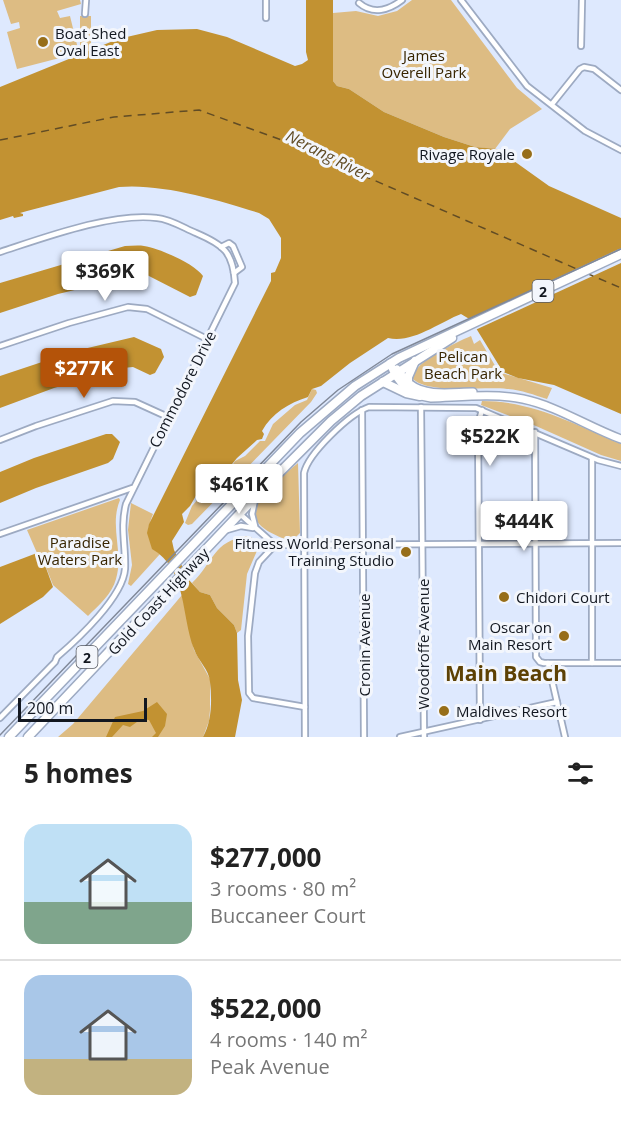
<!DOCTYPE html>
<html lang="en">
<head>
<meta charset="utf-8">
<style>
	:root { --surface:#fff; --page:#f6f6f6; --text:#222; --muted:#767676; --line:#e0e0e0; --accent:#b45309 }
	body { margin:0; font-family:"Open Sans",sans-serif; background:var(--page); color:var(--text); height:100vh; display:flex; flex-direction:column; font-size:22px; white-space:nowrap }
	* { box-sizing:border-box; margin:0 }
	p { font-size:20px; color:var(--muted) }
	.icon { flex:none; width:33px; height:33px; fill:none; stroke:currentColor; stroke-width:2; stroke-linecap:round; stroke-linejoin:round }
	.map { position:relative; height:737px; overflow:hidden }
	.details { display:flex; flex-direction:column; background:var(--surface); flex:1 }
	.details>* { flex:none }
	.scale { position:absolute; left:18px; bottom:15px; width:129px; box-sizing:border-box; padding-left:6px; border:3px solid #121720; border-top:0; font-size:16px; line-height:21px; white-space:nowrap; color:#121720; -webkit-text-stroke:4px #f3f6fc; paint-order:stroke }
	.price { position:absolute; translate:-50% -51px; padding:0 14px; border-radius:6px; background:#fff; color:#222; font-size:20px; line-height:39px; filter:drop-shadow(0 2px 3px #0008) }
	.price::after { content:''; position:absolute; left:50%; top:36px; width:18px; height:14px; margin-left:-9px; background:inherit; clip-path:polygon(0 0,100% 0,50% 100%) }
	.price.on { background:var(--accent); color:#fff }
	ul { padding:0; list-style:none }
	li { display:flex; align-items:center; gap:18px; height:150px; padding:0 24px }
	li+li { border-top:2px solid var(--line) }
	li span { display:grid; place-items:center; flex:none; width:168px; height:120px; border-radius:18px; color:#555 }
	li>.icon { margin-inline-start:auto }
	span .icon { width:72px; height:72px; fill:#fffc; stroke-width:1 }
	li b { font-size:26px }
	h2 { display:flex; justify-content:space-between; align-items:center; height:72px; padding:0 24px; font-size:26px }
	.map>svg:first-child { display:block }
</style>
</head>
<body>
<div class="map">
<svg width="621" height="737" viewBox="0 0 621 737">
	<rect width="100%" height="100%" fill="#dee9fe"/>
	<g fill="#ddbc83">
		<polygon points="3,0 80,0 81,4 57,11 60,18 70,16 79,53 17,69 7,32 20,28 19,22 11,24"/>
		<polygon points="412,0 451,0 517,88 542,109 510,129 495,149 475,147 444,137 384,112 349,89 337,86 333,81 333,13 356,11 378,16 397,11"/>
		<polygon points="80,16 91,16 91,51 80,56"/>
		<path d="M471 336 474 344 480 340 497 369 502 373 552 388 547 399C534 395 521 390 507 389 484 386 427 395 412 378 415 361 455 343 471 336Z"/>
		<polygon points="312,389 316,390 317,393 311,402 192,524 188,525 185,523 192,506 214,481 228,472 235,461 245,456 260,441 265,441 273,424 295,405 307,400"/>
		<path d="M482 401C533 401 576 425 621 444V461L601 455 536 426 481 405Z"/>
		<path d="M298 463 300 533 292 541C280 538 252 527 254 511 255 499 288 471 298 463Z"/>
		<path d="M119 498 120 500C109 526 124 552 116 579 112 594 99 605 88 616L53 585 42 557 37 553 27 530Z"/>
		<path d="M131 503 153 514C145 534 147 538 160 554L131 586 128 584 132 565 128 530Z"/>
		<path d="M247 536 255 539 259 546 247 574 241 630 237 633 234 625 217 608 210 595 200 592 192 583C213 563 213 541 247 536Z"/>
		<polygon points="182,595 194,650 210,679 210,710 209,721 203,737 58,737 73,724"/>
	</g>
	<g fill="#c29232">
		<path d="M306 0H333V81L337 86 349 89 384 112 444 137 475 147 497 149 549 186 621 218V414L554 385 518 378 503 372 471 320 461 314C440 322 412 344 388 338L350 363 321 386 312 389 308 397C289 403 272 413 262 431L264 434 262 439 257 440 237 458 228 469 217 476 210 486 197 494 190 506 182 514 184 522 172 541 174 550 189 580 200 592 210 595 217 608 234 625 237 633 238 680 242 700 235 737H203C212 721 212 700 210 682 209 669 198 661 194 649 181 616 187 569 152 549L147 533 149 524 271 281V273L275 272 281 258V238L269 219 259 213C219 200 160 183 119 187L27 211 20 213 23 214V216L14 218 13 216 0 220V87L118 39 157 30 197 29 227 37 295 66 302 64 308 60 306 52Z"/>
		<path d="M125 246C131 246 138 245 144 246 159 248 195 264 203 276L196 295 190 297 147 275 112 281 58 294 0 313V283Z"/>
		<polygon points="134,337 161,349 164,357 155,373 150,375 133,367 123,368 54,388 0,408 0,376 75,351"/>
		<polygon points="106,434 112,434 120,442 113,459 108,463 36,488 0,503 0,472 34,458"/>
		<polygon points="37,553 42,557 53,587 43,597 0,624 0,567"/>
		<polygon points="157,702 167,714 165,726 158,737 152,737 156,733 149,720 141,719 130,727 123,725 112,737 106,737 115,717 143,711"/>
	</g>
	<polygon fill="#dee9fe" points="621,250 621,263 473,331 467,320"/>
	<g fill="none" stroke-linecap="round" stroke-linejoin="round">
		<g stroke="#614c25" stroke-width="1.5" stroke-dasharray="8 6" stroke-linecap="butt">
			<polyline points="0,140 114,117 199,110 287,142 579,270"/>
			<polyline points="586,273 621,288"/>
		</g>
		<defs>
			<g id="street">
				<polyline points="266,0 266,18"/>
				<polyline points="461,0 527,86 585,131 621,150"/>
				<path d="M359 3C373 15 389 10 402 0"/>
				<polyline points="85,14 86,0"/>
				<polyline points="581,46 582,0"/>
				<polyline points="552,104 580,69 584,67 594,69 621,90"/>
				<polyline points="221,247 229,243 233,246 242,267 234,273"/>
				<path d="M0 252C43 238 113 212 157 218 170 219 184 228 196 233 224 245 233 252 235 283L126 504C120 527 126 547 125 569 123 597 78 639 57 657L55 662 0 718"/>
				<polyline points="0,346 69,323 128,307 147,309 207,339"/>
				<polyline points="421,407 424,737"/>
				<polyline points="362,410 364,737"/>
				<polyline points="535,432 536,657 540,662 544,663 621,663"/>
				<polyline points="0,440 36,426 113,401 135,402 168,417"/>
				<polyline points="240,514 275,545 621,543"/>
				<polyline points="255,526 252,514 255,500"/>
				<polyline points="227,530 241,526 253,528"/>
				<polyline points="0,534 132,488"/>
				<polyline points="275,545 259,562 255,573 248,636 249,693 253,698 305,707"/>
				<polyline points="548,663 565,737"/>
				<polyline points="592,663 592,458"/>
				<polyline points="480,720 478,424 482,410"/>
				<path d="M305 737 304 473C308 454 349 414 369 407L476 408 598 460 621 466"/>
				<polyline points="400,737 557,702"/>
			</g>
			<g id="secondary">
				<path d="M390 363C397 383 410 395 431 398 461 397 493 393 523 399 557 406 588 427 621 439"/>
				<path d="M397 369C401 373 404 380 410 384 426 397 453 392 473 392"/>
			</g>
			<g id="highway">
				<polyline points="383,382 406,393 420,396"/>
				<polyline points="408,383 408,377 415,361"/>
				<polyline points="9,737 300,433 355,386 399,358 621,254"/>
				<polyline points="28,737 265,487 331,421 361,396 452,338"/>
			</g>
		</defs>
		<use href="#street" stroke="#9daac2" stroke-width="8"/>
		<use href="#secondary" stroke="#9daac2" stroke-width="10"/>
		<use href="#highway" stroke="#9daac2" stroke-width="11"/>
		<use href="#street" stroke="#fff" stroke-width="4.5"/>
		<use href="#secondary" stroke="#fff" stroke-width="7"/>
		<use href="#highway" stroke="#fff" stroke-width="8"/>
		<polyline stroke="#818999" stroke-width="1.5" points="0,735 301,422 338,390 392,354 621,249"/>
	</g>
	<g fill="#976e19" stroke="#f3f6fc" stroke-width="2">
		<circle cx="43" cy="42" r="6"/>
		<circle cx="527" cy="154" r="6"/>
		<circle cx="406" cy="552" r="6"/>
		<circle cx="504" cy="597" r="6"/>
		<circle cx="564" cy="636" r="6"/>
		<circle cx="444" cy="711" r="6"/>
	</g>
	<g text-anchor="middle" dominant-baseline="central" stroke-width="6" stroke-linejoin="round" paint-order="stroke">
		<g fill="#f3f6fc" stroke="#565a62" stroke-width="1.5">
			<rect x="532.5" y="280" width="21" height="22" rx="4.5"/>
			<rect x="76.5" y="646" width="21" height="22" rx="4.5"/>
		</g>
		<g font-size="14" font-weight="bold" fill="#121720">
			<text x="543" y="291">2</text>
			<text x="87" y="657">2</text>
		</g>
		<g font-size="15" fill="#121720" stroke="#f3f6fc" text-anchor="start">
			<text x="55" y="33">Boat Shed<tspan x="55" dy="17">Oval East</tspan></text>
			<text x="515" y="154" text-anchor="end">Rivage Royale</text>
			<text x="394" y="543" text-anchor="end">Fitness World Personal<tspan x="394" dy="17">Training Studio</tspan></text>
			<text x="516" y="597">Chidori Court</text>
			<text x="552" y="627" text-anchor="end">Oscar on<tspan x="552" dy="17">Main Resort</tspan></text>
			<text x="456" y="711">Maldives Resort</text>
		</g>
		<g font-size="15" fill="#382500" stroke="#f3f6fc">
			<text x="424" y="55">James<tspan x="424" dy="17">Overell Park</tspan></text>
			<text x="463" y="356">Pelican<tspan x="463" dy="17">Beach Park</tspan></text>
			<text x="80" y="542">Paradise<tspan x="80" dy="17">Waters Park</tspan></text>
		</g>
		<g font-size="15" fill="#121720" stroke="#f3f6fc">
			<text transform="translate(182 389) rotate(-63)">Commodore Drive</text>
			<text transform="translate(158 601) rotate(-47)">Gold Coast Highway</text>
			<text transform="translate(423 644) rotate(-90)">Woodroffe Avenue</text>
			<text transform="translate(364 645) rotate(-90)">Cronin Avenue</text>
		</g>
		<g font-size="16" font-style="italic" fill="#614c25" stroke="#f3f6fc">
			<text transform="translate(328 155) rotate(27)">Nerang River</text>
		</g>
		<g font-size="21" font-weight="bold" fill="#5d4104" stroke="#f3f6fc">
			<text x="506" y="673">Main Beach</text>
		</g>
	</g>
</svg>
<div class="scale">200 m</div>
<b class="price" style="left:105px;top:302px">$369K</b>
<b class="price on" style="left:84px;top:399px">$277K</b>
<b class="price" style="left:490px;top:467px">$522K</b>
<b class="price" style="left:239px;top:515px">$461K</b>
<b class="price" style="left:524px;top:552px">$444K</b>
</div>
<section class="details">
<h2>5 homes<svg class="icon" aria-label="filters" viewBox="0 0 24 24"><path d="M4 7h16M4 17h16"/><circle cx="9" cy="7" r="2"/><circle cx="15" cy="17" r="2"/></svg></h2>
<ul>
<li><span style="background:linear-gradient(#bfe0f5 65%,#7fa58c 0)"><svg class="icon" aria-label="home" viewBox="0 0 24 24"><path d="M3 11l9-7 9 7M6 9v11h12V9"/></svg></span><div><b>$277,000</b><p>3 rooms · 80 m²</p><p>Buccaneer Court</p></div></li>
<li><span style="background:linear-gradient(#a9c7e8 70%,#c2b280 0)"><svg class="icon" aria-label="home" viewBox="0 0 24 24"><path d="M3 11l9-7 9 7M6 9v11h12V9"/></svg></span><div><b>$522,000</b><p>4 rooms · 140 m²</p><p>Peak Avenue</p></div></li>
</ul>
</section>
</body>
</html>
